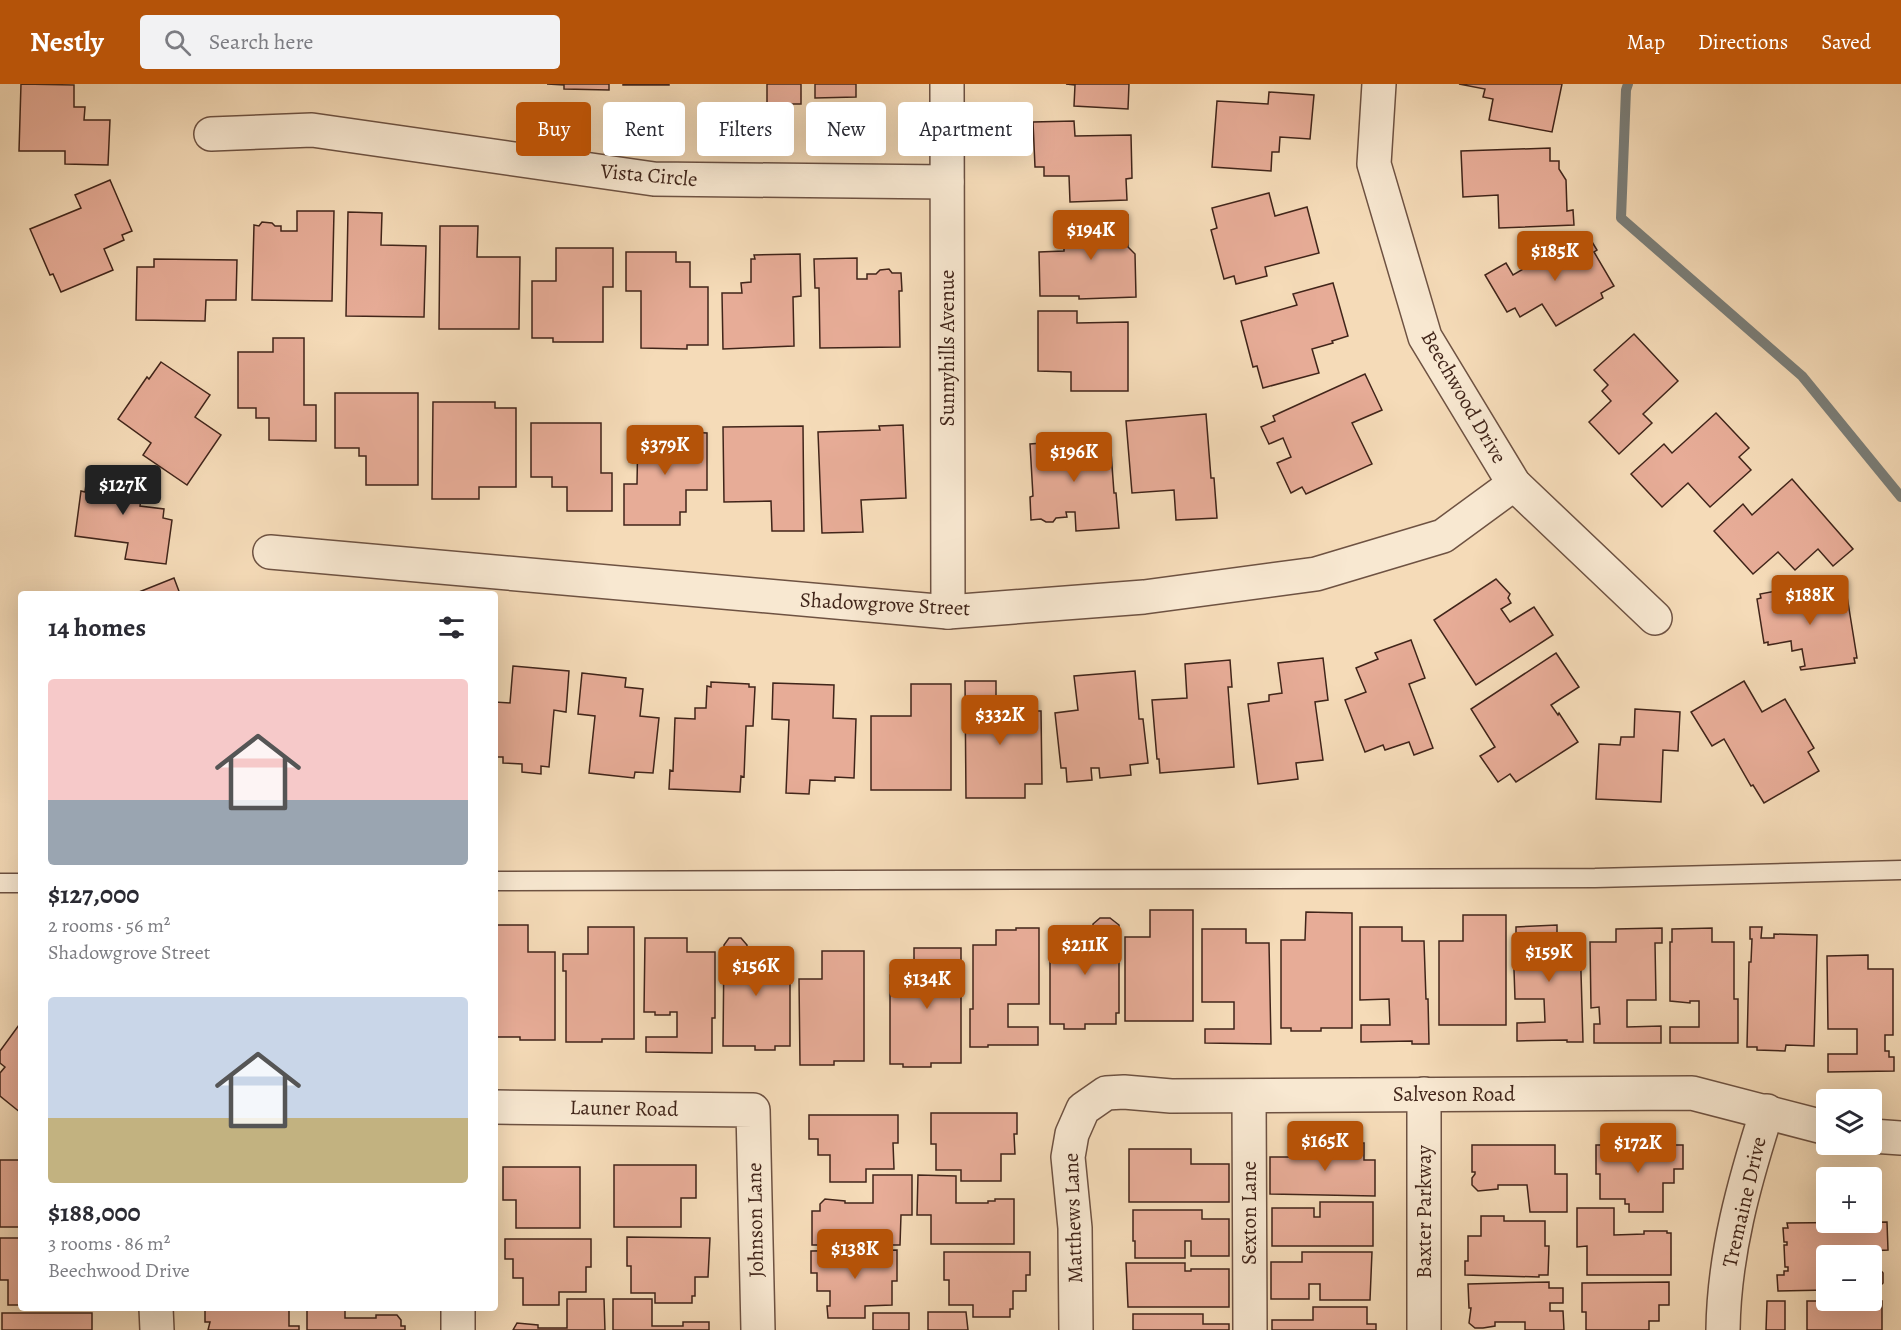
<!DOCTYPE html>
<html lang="en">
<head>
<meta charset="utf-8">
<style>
	:root { --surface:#fff; --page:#f2f2f3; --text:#2b2b33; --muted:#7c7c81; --accent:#b45309 }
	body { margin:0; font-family:Alegreya,serif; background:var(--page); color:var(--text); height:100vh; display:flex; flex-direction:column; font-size:22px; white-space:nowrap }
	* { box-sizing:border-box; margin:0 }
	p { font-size:20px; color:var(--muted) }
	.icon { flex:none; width:33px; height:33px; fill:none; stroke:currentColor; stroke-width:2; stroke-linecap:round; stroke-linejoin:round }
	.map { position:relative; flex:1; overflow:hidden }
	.panel { position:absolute; left:18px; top:507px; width:480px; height:720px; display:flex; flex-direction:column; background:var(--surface); border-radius:6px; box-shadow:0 6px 24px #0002 }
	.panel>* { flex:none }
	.guide { position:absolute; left:516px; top:18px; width:570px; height:54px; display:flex; gap:12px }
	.fabs { position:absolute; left:1816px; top:1005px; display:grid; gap:12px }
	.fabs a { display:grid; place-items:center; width:66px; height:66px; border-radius:6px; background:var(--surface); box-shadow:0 6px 24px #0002; font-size:30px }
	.price { position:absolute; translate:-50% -51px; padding:0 14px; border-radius:6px; background:var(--accent); color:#fff; font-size:20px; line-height:39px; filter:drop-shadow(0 2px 3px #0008) }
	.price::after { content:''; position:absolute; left:50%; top:36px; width:18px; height:14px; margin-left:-9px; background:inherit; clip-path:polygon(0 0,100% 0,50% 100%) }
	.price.current { background:#222; color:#fff }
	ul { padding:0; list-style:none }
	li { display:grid; align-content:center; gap:12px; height:318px; padding:0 30px }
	li span { display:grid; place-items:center; height:186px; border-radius:6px; color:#555 }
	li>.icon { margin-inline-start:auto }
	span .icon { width:108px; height:108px; fill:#fffc; stroke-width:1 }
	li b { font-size:26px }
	h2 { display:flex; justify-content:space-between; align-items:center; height:72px; padding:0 30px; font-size:26px }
	.tag { padding:0 21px; border-radius:6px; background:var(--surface); box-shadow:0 6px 24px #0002; font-size:21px; line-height:54px }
	.tag.current { background:var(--accent); color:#fff }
	header { display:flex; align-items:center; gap:36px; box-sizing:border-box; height:84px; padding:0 30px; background:var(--accent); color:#fff }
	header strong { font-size:28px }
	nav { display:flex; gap:33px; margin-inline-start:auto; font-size:21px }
	.search { width:420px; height:54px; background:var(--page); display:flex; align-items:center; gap:15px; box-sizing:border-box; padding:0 21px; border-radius:6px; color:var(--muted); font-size:22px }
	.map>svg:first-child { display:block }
</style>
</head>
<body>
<header>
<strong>Nestly</strong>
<div class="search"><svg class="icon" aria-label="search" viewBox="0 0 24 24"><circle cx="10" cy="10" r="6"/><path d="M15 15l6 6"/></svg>Search here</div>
<nav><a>Map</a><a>Directions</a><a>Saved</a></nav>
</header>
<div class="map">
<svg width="1901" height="1246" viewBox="0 0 1901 1246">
	<rect width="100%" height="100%" fill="#f5dbb8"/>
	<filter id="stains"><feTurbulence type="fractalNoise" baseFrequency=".00333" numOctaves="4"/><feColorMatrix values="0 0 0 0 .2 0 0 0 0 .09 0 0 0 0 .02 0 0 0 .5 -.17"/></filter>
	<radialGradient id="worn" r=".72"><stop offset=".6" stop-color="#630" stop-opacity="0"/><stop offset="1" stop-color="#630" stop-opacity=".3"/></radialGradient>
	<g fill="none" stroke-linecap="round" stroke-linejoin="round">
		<polyline stroke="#7a7e79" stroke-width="10" points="1628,0 1626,6 1621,134 1802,292 1901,413"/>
	</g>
	<g fill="#e7ac97" stroke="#41251a" stroke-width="1.5">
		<polygon points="21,0 74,1 74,23 85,23 84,36 110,36 108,81 65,80 65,67 19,67"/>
		<polygon points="547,0 609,0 609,6 564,5 564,1"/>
		<rect x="623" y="0" width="46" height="1"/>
		<rect x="767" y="0" width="34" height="20"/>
		<polygon points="815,0 856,0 856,13 815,14"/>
		<polygon points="1066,0 1129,0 1128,25 1074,22 1075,1"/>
		<polygon points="1459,0 1562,0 1552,48 1489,36 1493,15 1483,13 1485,5"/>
		<polygon points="1269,8 1314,11 1310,55 1280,53 1279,68 1272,68 1271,87 1212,83 1217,17 1268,20"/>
		<polygon points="1074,37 1075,52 1131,51 1132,94 1126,95 1127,116 1070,118 1069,92 1044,92 1044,83 1035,83 1033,38"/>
		<polygon points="1550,64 1550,77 1559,77 1559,85 1566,96 1567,127 1573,126 1574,141 1499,144 1498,111 1463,113 1461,67"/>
		<polygon points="110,96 132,147 122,151 124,156 104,165 113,186 61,208 53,190 50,191 30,145 81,124 75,111"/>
		<polygon points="1269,109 1275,132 1307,123 1319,169 1265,183 1267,192 1236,200 1234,192 1224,195 1211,146 1217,144 1212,124"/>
		<polygon points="297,127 334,127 332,217 252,216 254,141 259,142 262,138 272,139 275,142 281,142 281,147 297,147"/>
		<polygon points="348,128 382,129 381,161 426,162 424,233 346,232"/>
		<polygon points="1128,131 1128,163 1135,170 1136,213 1079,215 1079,212 1040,212 1039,168 1064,167 1064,153 1073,153 1073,132"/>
		<polygon points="440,142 478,142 477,173 520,173 519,245 439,245"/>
		<polygon points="1586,148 1597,166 1594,168 1614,202 1601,209 1603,214 1556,242 1542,220 1520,233 1515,224 1507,228 1485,191 1506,179 1513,191"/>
		<polygon points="556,164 613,164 613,203 603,203 603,258 553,258 553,254 532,254 532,197 556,197"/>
		<polygon points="626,168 676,168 676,178 690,178 690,203 708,203 708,261 687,261 687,265 641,264 641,207 626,207"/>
		<polygon points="800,170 801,212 793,213 794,262 723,265 722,209 742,209 741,199 751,198 751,175 755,175 754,171"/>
		<polygon points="857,174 857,195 867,195 867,190 876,190 880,186 889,185 892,189 901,189 902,207 899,207 900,263 820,264 819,204 815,204 814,175"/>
		<polygon points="154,175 237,176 236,216 206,216 205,237 136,236 137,183 154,183"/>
		<polygon points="1333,199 1348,252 1332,257 1333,259 1312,265 1319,289 1263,304 1257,282 1253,283 1241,237 1297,221 1293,210"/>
		<polygon points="1038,227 1077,227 1077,239 1128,238 1128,307 1071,307 1071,288 1038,287"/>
		<polygon points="1634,250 1678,297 1643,330 1652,339 1619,370 1589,338 1611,317 1602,307 1608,301 1594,286"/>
		<polygon points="273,254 304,254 304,321 316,321 316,357 269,356 269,334 256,334 256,324 238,324 238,268 273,268"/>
		<polygon points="161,278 210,311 195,333 221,351 187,401 143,371 151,359 118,335 147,293 149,295"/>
		<polygon points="1365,290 1382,326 1352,339 1372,380 1306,410 1302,403 1291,409 1277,379 1291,373 1283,354 1269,360 1261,343 1275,337 1273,332"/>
		<polygon points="335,309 418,309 418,401 366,401 366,372 359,372 359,364 335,364"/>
		<polygon points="433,318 495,318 495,324 516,324 516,403 479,403 479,415 432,415"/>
		<polygon points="1716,329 1749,364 1739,373 1751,386 1710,423 1688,399 1662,423 1631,390 1664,360 1672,369"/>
		<polygon points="1206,330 1211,394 1214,394 1217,434 1176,436 1174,406 1132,409 1126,337"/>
		<polygon points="531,339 601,339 601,389 612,389 612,427 567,427 567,403 552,403 552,393 531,393"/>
		<polygon points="903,341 906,414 861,416 863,448 822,449 818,348 880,346 879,342"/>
		<polygon points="803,342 804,447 772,447 771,417 724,418 723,343"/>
		<polygon points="638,345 687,346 687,348 707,349 707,406 686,406 686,428 680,428 680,441 624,441 624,400 637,400"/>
		<polygon points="1110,354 1114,409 1116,409 1119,444 1076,447 1075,428 1066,428 1067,433 1056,434 1053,438 1046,438 1041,435 1031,436 1030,413 1033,412 1030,360"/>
		<polygon points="88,385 144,392 140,422 164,425 163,434 172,436 166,480 125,475 128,459 75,452 81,407 85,408"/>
		<polygon points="1792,395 1853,465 1833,482 1818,465 1795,486 1778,468 1753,490 1714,447 1743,420 1752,431"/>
		<polygon points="174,494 180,510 134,510"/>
		<polygon points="1496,495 1510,510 1508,514 1511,519 1501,525 1510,538 1534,523 1553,551 1476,601 1434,536"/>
		<polygon points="1798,503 1800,514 1846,506 1857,574 1854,574 1855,579 1801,586 1800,583 1805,582 1802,565 1792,567 1791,557 1768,561 1768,558 1764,559 1757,515 1761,514 1760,510"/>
		<polygon points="1411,556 1425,594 1409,600 1433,664 1414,671 1409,658 1385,666 1383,661 1365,668 1345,616 1366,608 1356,584 1378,575 1375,569"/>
		<polygon points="1556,569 1579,603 1551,621 1558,631 1559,629 1578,658 1516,698 1510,690 1498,698 1480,672 1495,663 1471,625"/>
		<polygon points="1323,574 1328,616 1315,618 1323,676 1296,679 1298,695 1258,700 1248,620 1269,617 1269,611 1282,609 1278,579"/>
		<polygon points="1230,576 1232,603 1228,603 1234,683 1160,689 1159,675 1157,675 1152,616 1187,614 1185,580"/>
		<polygon points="513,582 569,587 566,628 554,626 549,683 541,682 541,690 522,688 522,680 503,679 503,673 495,673 495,618 510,619"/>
		<polygon points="1135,587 1139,635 1143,635 1148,679 1130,681 1131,691 1100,694 1099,684 1091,684 1092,696 1067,698 1066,684 1061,684 1055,629 1078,626 1074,592"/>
		<polygon points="582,589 626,594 625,603 643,605 640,632 659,634 653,689 635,688 634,694 589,689 595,632 578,630"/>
		<polygon points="965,597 996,597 996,613 1000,613 1000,627 1041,627 1042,700 1025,700 1025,714 966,714"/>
		<polygon points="1744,597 1762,628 1785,615 1814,664 1808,668 1819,687 1764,719 1753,701 1751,702 1724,655 1712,662 1691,628"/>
		<polygon points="711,598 749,600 749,603 755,603 753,642 746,642 744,693 741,692 740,708 669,705 670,686 673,687 675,634 695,635 695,624 706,624 707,602 711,603"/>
		<polygon points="773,599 834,601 833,634 856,635 854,694 835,693 835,697 810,696 809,710 786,709 789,636 772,635"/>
		<polygon points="911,600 951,600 951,706 871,706 871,632 911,632"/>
		<polygon points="1635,625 1680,628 1678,667 1663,666 1661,718 1596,715 1599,660 1620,661 1621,653 1634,653"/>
		<polygon points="1150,826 1193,826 1193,937 1125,937 1125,853 1150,853"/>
		<polygon points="1306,828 1352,829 1352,944 1321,944 1321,947 1291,947 1291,944 1281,944 1281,856 1305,856"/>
		<polygon points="1463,831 1506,831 1506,941 1439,941 1439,857 1463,857"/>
		<polygon points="1100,834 1110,834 1119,841 1119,929 1116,929 1116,940 1085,940 1085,945 1064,945 1064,940 1050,940 1050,846 1093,846 1093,840"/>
		<polygon points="495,841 528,841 528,868 555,868 555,956 520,956 520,953 495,953"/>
		<polygon points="1557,841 1557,855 1580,854 1583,958 1567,958 1567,956 1517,957 1517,939 1545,938 1544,915 1515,915 1513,857 1516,857 1516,843"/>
		<polygon points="588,843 634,843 634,955 602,955 602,958 566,958 566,887 563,887 563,870 588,870"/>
		<polygon points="1360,843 1402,843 1402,857 1424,857 1426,915 1428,915 1429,960 1412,960 1412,957 1361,958 1361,941 1390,941 1389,915 1360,916"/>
		<polygon points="1750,843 1762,843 1761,854 1774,854 1774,850 1817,851 1814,962 1786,961 1785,967 1757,966 1757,963 1747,963 1749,878 1751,878 1752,855 1750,855"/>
		<polygon points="1016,844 1039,844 1039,920 1008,920 1008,943 1038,943 1038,961 988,961 988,963 970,963 970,925 973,925 973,861 996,861 996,846 1016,846"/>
		<polygon points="1662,844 1662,859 1655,859 1656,916 1627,916 1627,943 1661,942 1661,959 1594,959 1594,940 1600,940 1599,923 1591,924 1590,858 1616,858 1616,845"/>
		<polygon points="1712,844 1712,858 1734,858 1734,915 1738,915 1738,959 1670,959 1670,943 1699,943 1699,917 1690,917 1690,919 1670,917 1670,858 1672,858 1672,845"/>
		<polygon points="1202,845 1246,845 1246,859 1269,859 1271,960 1205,959 1205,945 1234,945 1234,918 1202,918"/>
		<polygon points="645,854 687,854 687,868 715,868 715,934 712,934 712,969 646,968 646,953 677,953 677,928 670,928 670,931 655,931 655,928 644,928"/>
		<polygon points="729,854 741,854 747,861 747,867 790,867 790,962 775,962 775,966 755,966 755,962 723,962 724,861"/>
		<polygon points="914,864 961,864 961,979 931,979 931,983 903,983 903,980 890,980 890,891 914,891"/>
		<polygon points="822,867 864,867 864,977 834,977 834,981 800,981 799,895 822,895"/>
		<polygon points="1868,871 1868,885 1893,885 1893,951 1885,951 1885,967 1889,967 1889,973 1894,973 1894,987 1828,988 1828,970 1857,970 1857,945 1828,945 1827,872"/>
		<polygon points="19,941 21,942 21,1029 0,1012 0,989 5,983 0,979 0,967"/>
		<polygon points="931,1029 1017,1029 1017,1050 1014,1050 1015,1070 1001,1070 1001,1097 961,1097 961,1086 936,1086 936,1060 931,1060"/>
		<polygon points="809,1031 898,1031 898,1059 893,1059 894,1085 866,1085 866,1098 830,1098 830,1071 818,1071 818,1055 809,1055"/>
		<polygon points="1310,1059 1364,1059 1364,1076 1375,1076 1375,1112 1270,1110 1270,1073 1310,1073"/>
		<polygon points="1472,1061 1555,1061 1555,1090 1567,1090 1567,1128 1530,1128 1527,1101 1498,1101 1498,1105 1478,1107 1472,1101 1472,1094 1475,1090 1475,1088 1472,1088"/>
		<polygon points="1596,1061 1683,1061 1683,1085 1674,1085 1674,1099 1663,1099 1663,1128 1629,1128 1629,1120 1625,1120 1625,1115 1600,1115 1600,1090 1596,1090"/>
		<polygon points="1129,1065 1191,1065 1191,1080 1229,1080 1229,1118 1129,1118"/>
		<rect x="0" y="1076" width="21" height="67"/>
		<polygon points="614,1081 696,1081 696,1114 681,1114 681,1143 614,1143"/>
		<polygon points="503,1083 580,1083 580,1144 516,1144 516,1116 503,1116"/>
		<polygon points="873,1091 912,1091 912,1131 901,1131 900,1161 812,1161 812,1127 820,1127 820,1120 825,1115 845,1117 845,1119 873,1119"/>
		<polygon points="918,1091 956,1092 956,1119 988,1119 988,1117 995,1117 995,1115 1014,1115 1014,1160 931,1160 931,1131 917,1131"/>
		<polygon points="1320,1118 1373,1118 1373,1162 1272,1162 1272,1124 1314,1124 1314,1133 1320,1133"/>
		<polygon points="1577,1124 1614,1124 1614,1151 1644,1150 1644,1147 1667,1147 1667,1149 1671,1149 1671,1191 1587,1191 1587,1162 1577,1163"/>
		<polygon points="1133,1126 1202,1126 1202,1135 1229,1135 1229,1172 1191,1172 1191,1157 1185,1157 1185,1174 1135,1174 1135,1157 1133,1157"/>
		<polygon points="1481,1132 1504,1132 1504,1137 1545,1137 1545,1162 1549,1162 1548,1191 1539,1191 1539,1193 1465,1191 1465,1177 1468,1177 1468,1152 1481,1152"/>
		<polygon points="1887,1138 1888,1166 1869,1167 1869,1172 1827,1172 1827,1206 1778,1207 1777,1191 1784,1191 1784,1187 1788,1187 1788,1183 1785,1183 1784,1161 1787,1161 1787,1158 1784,1158 1783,1144 1788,1144 1787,1139"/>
		<polygon points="627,1153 710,1154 708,1193 695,1193 695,1212 692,1212 692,1219 655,1219 655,1209 631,1209 631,1182 627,1182"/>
		<polygon points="0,1154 21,1154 21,1221 8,1221 8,1196 0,1196"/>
		<polygon points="505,1155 591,1155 591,1183 586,1183 586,1208 559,1208 559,1221 523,1221 523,1194 513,1194 513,1175 505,1175"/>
		<polygon points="897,1166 897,1197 892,1197 892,1221 865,1222 865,1234 828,1234 827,1222 830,1222 830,1207 817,1207 817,1189 811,1189 811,1167"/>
		<polygon points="944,1168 1030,1168 1030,1191 1026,1191 1026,1207 1013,1207 1013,1225 1010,1225 1010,1233 973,1233 973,1221 949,1221 949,1196 944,1196"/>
		<polygon points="1302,1168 1372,1168 1370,1216 1320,1216 1320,1200 1309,1200 1309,1215 1271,1215 1271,1178 1302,1178"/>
		<polygon points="1126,1179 1185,1179 1185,1187 1191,1187 1191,1185 1229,1185 1229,1223 1128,1223"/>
		<polygon points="1872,1181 1876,1181 1883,1189 1883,1199 1877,1205 1872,1205"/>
		<polygon points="1549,1198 1549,1204 1563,1204 1563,1219 1550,1219 1550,1227 1563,1227 1564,1246 1525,1246 1525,1238 1495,1238 1495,1242 1483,1244 1475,1244 1469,1239 1471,1224 1469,1224 1468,1200"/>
		<polygon points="1669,1198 1669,1221 1659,1221 1659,1237 1649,1237 1649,1246 1586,1246 1586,1228 1582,1228 1582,1199"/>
		<polygon points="567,1215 604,1215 605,1246 513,1246 517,1239 538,1241 538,1244 567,1244"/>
		<polygon points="613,1215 652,1215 652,1242 683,1242 683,1238 709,1238 709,1246 613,1246"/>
		<polygon points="1767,1217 1785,1217 1785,1246 1766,1246"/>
		<rect x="1807" y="1217" width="75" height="29"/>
		<polygon points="1313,1223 1367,1223 1367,1240 1376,1240 1376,1246 1272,1246 1272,1236 1313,1236"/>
		<polygon points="205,1224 289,1224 289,1242 299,1242 299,1246 208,1246 210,1238 205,1238"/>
		<polygon points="307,1224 345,1224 345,1234 376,1234 376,1231 397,1231 401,1236 401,1242 405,1242 405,1246 307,1246"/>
		<polygon points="928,1228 966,1228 968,1246 928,1246"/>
		<rect x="2" y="1229" width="90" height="17"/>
		<rect x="873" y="1229" width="36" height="17"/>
		<polygon points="1133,1230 1203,1230 1203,1240 1229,1240 1229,1246 1133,1246"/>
	</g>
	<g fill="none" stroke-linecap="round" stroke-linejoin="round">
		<defs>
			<g id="service">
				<polyline points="495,797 1595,794 1901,786"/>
				<polyline points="0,799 21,799"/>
			</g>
			<g id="minor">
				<polyline points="947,0 948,528"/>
				<polyline points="1379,0 1374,80 1425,253 1514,400 1655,534"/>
				<polyline points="211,50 312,46 654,95 947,98"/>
				<polyline points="270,468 948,528 1144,513 1316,490 1443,452 1514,400"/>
				<polyline points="1424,1010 1424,1246"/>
				<polyline points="1249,1012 1250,1246"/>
				<polyline points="495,1023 753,1026 758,1246"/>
				<polyline points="1872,1052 1901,1054"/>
				<polyline points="156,1224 157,1246"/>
				<polyline points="458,1224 458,1246"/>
				<polyline points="1076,1246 1075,1144 1068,1073 1072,1050 1083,1025 1106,1009 1124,1008 1171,1012 1692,1009 1827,1044"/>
				<path d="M1723 1246C1724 1170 1744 1099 1767 1027"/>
			</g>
		</defs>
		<use href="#service" stroke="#6e5242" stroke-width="21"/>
		<use href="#minor" stroke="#6e5242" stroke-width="36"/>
		<use href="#service" stroke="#f8e8d1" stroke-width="18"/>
		<use href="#minor" stroke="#f8e8d1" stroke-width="33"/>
	</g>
	<g text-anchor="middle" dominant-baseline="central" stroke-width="6" stroke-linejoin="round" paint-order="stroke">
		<g font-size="21" fill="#41251a" stroke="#f8e8d1">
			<text transform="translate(649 91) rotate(5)">Vista Circle</text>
			<text transform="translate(947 264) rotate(-90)">Sunnyhills Avenue</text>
			<text transform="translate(1464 313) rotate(60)">Beechwood Drive</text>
			<text transform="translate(885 520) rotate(3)">Shadowgrove Street</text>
			<text x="1454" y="1010">Salveson Road</text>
			<text transform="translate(624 1024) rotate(1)">Launer Road</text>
			<text transform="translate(1744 1118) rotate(-77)">Tremaine Drive</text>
			<text transform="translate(1424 1128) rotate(-90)">Baxter Parkway</text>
			<text transform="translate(1249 1129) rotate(-90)">Sexton Lane</text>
			<text transform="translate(1073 1134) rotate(-92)">Matthews Lane</text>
			<text transform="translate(755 1136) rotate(-91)">Johnson Lane</text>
		</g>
	</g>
	<rect width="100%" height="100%" filter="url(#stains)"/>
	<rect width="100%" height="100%" fill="url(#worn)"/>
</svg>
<div class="fabs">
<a><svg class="icon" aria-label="layers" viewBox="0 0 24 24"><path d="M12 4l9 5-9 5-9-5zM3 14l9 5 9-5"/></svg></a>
<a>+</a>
<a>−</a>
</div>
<b class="price" style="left:1091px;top:177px">$194K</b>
<b class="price" style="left:1555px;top:198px">$185K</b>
<b class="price" style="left:665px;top:392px">$379K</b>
<b class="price" style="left:1074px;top:399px">$196K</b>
<b class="price current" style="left:123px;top:432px">$127K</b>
<b class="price" style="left:1810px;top:542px">$188K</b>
<b class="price" style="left:1000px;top:662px">$332K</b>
<b class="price" style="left:1085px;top:892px">$211K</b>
<b class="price" style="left:1549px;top:899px">$159K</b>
<b class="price" style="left:756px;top:913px">$156K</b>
<b class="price" style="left:927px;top:926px">$134K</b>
<b class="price" style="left:1325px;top:1088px">$165K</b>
<b class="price" style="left:1638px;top:1090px">$172K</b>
<b class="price" style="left:855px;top:1196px">$138K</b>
<div class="guide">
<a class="tag current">Buy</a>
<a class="tag">Rent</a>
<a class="tag">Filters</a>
<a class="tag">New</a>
<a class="tag">Apartment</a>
</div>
<section class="panel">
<h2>14 homes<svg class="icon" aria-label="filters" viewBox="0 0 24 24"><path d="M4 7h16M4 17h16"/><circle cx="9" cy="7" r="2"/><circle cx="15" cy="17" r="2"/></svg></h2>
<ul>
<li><span style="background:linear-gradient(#f6c9c9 65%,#9aa5b1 0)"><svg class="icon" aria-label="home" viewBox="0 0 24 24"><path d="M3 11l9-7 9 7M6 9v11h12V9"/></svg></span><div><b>$127,000</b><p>2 rooms · 56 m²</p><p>Shadowgrove Street</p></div></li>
<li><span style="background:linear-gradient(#c9d6e8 65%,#c2b280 0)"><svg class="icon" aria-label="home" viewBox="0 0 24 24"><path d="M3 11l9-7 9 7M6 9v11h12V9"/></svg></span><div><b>$188,000</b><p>3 rooms · 86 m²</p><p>Beechwood Drive</p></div></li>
</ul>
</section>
</div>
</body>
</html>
